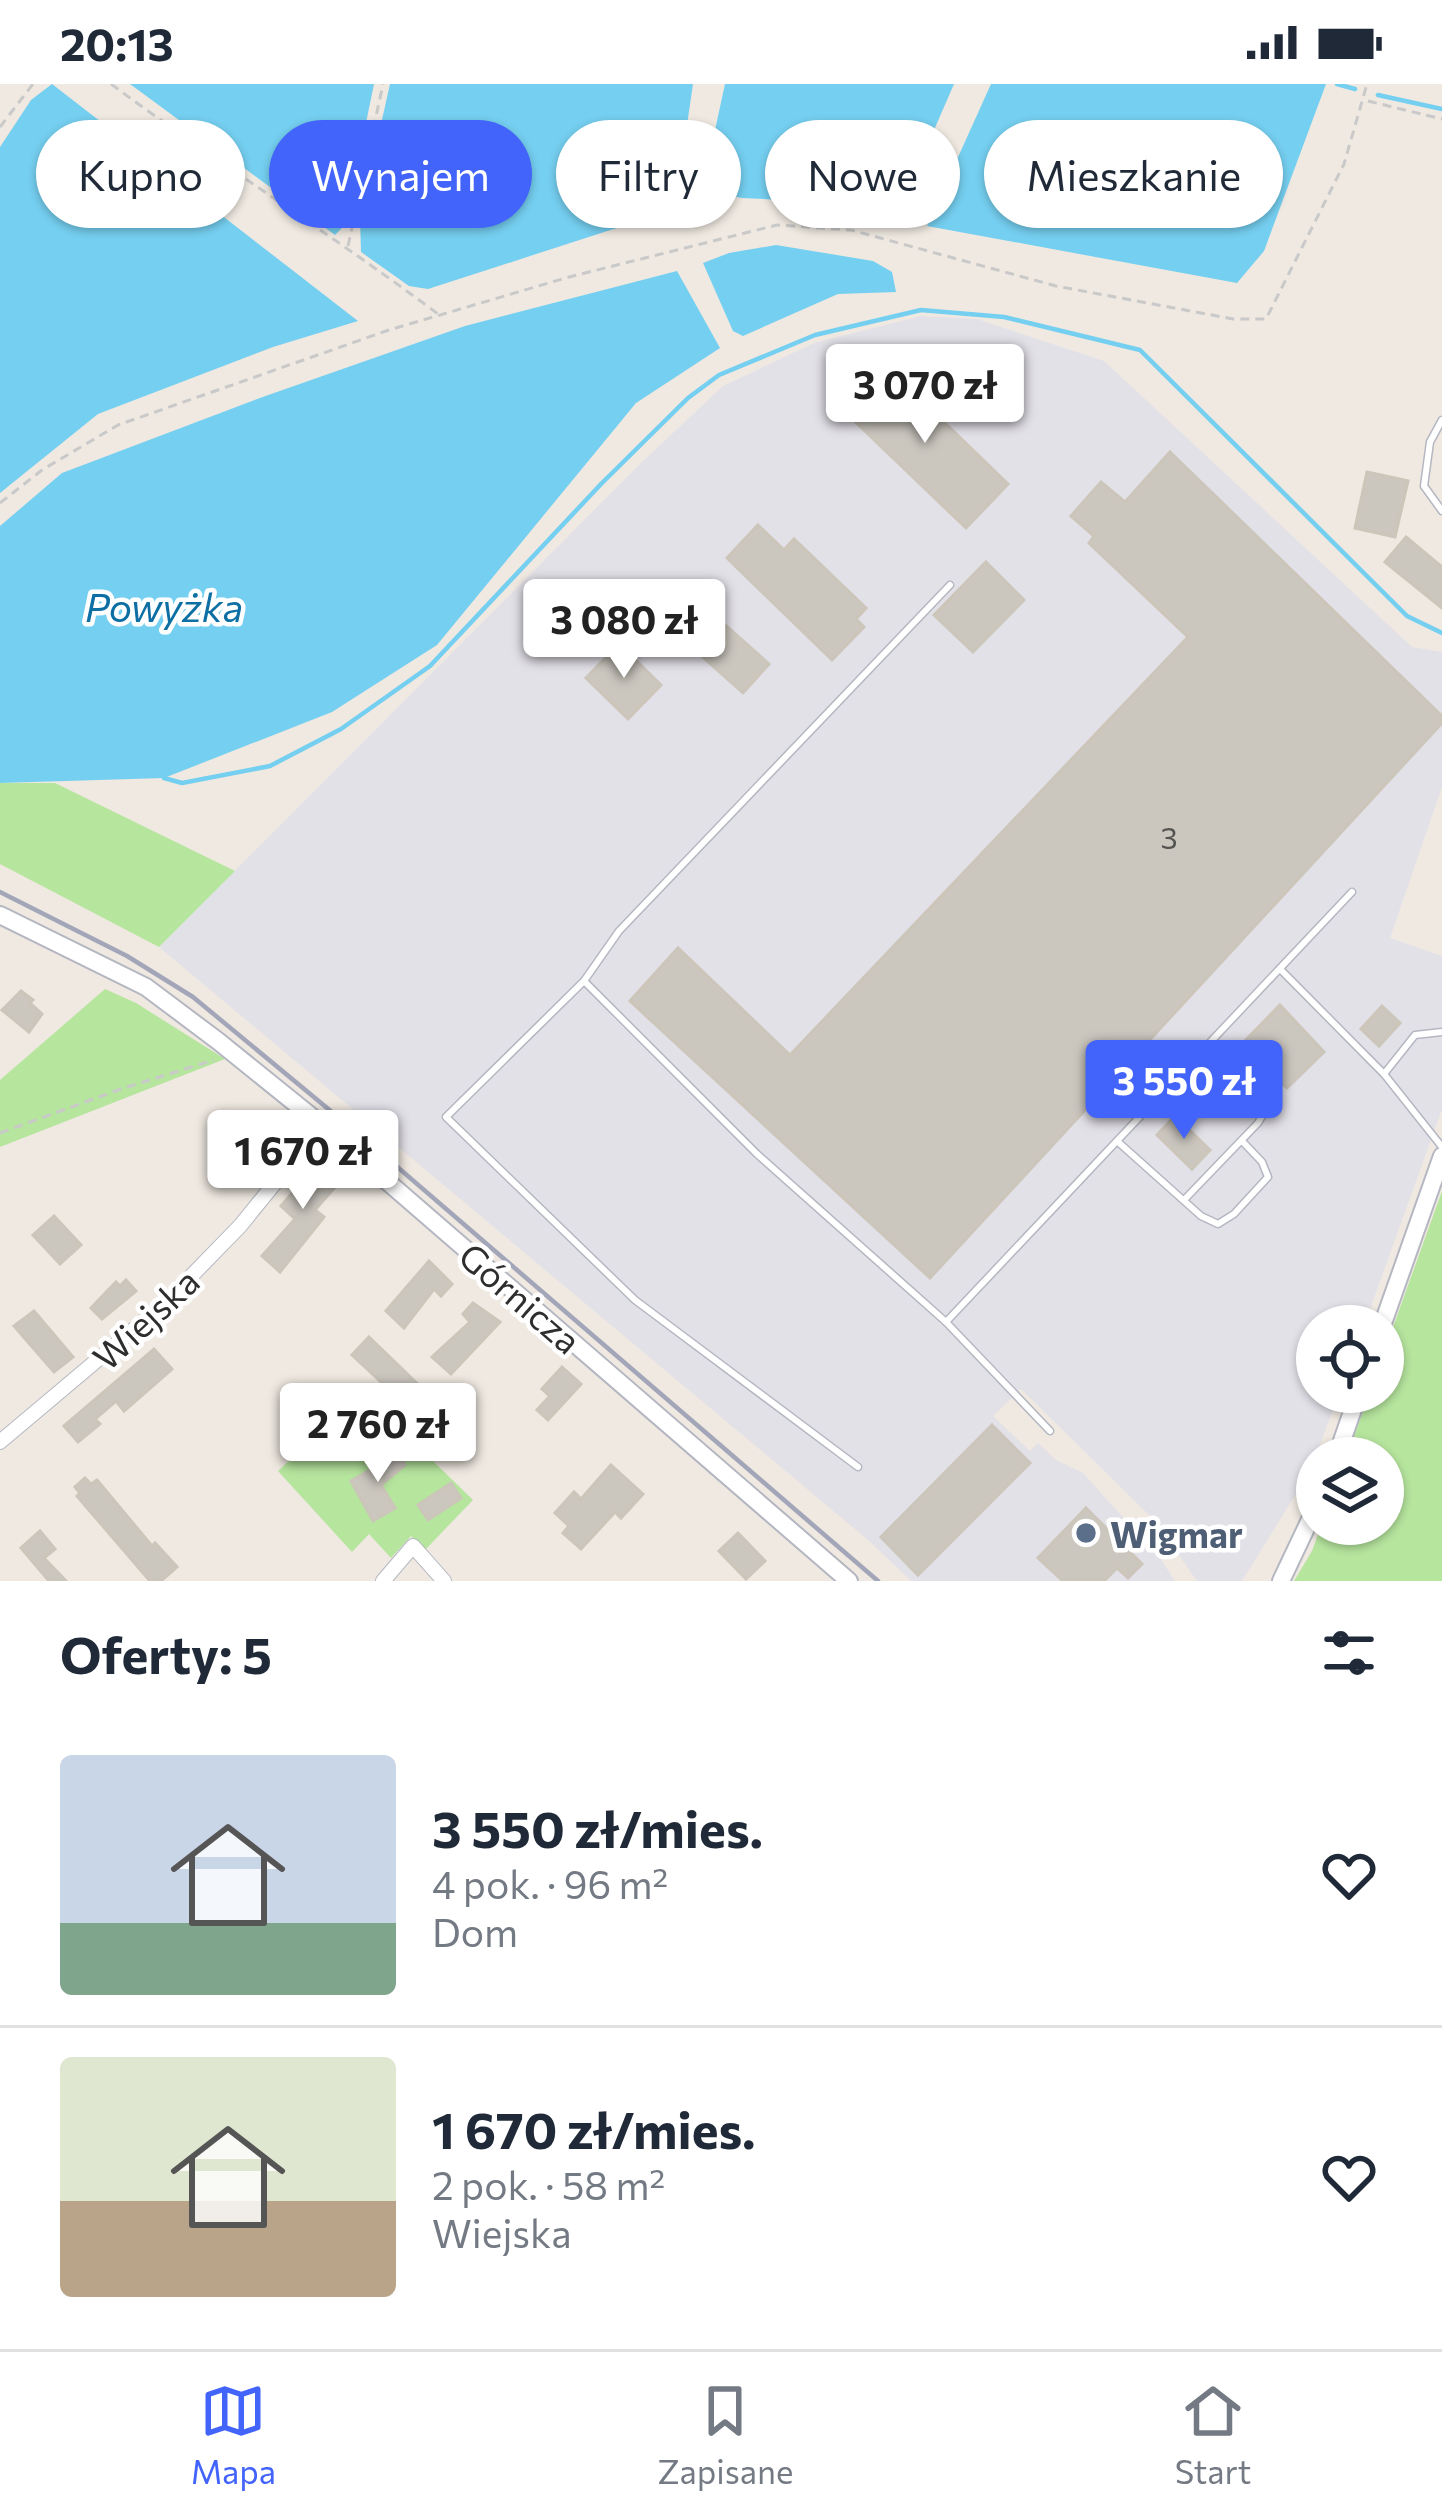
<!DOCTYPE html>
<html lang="pl">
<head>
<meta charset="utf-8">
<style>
	:root { --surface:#fff; --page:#f2f2f3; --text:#1f2937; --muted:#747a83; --line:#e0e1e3; --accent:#4264fb }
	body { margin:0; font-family:Commissioner,sans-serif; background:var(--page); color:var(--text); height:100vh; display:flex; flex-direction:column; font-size:45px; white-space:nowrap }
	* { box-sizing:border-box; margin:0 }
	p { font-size:39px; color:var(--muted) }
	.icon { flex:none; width:66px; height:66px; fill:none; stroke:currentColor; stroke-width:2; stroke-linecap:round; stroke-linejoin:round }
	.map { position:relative; height:1497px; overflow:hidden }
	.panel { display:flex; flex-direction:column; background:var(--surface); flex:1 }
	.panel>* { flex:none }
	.banner { position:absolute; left:36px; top:36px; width:1371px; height:108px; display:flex; gap:24px }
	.controls { position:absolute; left:1296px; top:1221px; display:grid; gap:24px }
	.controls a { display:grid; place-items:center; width:108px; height:108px; border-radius:50%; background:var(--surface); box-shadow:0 3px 9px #0004; font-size:60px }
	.price { position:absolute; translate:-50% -102px; padding:0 27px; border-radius:12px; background:#fff; color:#222; font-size:39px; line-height:78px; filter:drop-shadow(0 3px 6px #0008) }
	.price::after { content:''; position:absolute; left:50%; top:72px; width:36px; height:27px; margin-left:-18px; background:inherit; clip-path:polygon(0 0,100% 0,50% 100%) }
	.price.active { background:var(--accent); color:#fff }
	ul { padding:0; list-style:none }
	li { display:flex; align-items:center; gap:36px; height:300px; padding:0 60px }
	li+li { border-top:3px solid var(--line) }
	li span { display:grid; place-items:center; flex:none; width:336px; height:240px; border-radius:12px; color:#555 }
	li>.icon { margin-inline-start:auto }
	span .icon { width:144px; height:144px; fill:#fffc; stroke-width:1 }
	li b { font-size:51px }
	h2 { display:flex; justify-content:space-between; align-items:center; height:144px; padding:0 60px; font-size:51px }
	.pill { padding:0 42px; border-radius:54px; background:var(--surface); box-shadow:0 3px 9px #0004; font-size:42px; line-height:108px }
	.pill.active { background:var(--accent); color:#fff }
	.status { display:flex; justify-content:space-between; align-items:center; height:84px; padding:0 60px; background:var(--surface); direction:ltr }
	.status svg { height:33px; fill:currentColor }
	.dock { display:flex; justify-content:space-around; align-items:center; height:168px; border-top:3px solid var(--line); background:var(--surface); font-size:33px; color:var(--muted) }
	.dock a { display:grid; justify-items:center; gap:6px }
	.dock .active { color:var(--accent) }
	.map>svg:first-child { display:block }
</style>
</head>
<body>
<div class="status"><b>20:13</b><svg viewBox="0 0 49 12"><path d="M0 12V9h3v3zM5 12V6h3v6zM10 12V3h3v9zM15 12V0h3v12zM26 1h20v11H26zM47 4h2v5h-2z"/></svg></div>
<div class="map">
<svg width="1442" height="1497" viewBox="0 0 1442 1497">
	<rect width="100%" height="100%" fill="#efe9e1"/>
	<polygon fill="#e3e1e8" points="921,232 977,235 1104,277 1412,563 1442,568 1442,703 1390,854 1442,872 1442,1025 1364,1242 1317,1242 1317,1308 1340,1308 1309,1389 1242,1497 1197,1497 1156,1438 1021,1305 993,1332 1030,1367 1038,1359 1056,1376 1083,1389 1160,1474 1175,1497 911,1497 868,1456 159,863 642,378 723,302 814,259"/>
	<g fill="#b6e59e">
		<polygon points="0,699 55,699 235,787 159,863 0,780"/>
		<polygon points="105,905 136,919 225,975 0,1063 0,996"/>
		<polygon points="1442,1107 1442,1497 1294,1497 1312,1467 1322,1440 1383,1440 1383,1374 1346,1374 1370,1308 1383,1308 1383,1271"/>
		<polygon points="362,1308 473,1416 425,1466 411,1452 391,1474 369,1450 352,1468 278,1387"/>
	</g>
	<g fill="#75cff0">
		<polygon points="52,0 358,237 273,263 98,330 0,409 0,63 31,16"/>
		<polygon points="130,0 374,0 345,141 335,151"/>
		<polygon points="390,0 693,0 676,116 663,129 428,205 409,202 361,168 360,134"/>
		<polygon points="725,0 954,0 901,122 742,114 702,106"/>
		<polygon points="991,0 1326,0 1264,167 1237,199 927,142"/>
		<polygon points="776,161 873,177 892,188 896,208 838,210 743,252 733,247 703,179 729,169"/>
		<polygon points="677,187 720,264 636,319 437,561 332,628 164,694 0,699 0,442 62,389 257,315 465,242"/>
	</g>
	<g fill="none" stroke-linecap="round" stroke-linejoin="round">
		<g stroke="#75cff0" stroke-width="4.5">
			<polyline points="1337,0 1355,5"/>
			<polyline points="1378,11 1442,25"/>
			<polyline points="164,694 182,699 270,682 341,645 430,582 602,399 688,314 719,291 815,251 921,226 1004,233 1140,266 1407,532 1442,549"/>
		</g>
	</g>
	<g fill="#cbc7bf" stroke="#cbc5ba" stroke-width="3">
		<polygon points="884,280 1008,400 966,444 841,324"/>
		<polygon points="1170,368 1442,632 1442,639 930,1194 630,917 678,864 790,971 1188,553 1089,459 1094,452 1071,432 1101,398 1125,418"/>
		<polygon points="1367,388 1408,397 1395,453 1355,444"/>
		<polygon points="758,441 784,466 794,455 866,524 856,535 864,543 832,576 727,474"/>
		<polygon points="1406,453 1442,483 1442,524 1385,478"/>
		<polygon points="986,478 1024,516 973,568 934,531"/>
		<polygon points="713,530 769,580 743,609 687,559"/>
		<polygon points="619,560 661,601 628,635 586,594"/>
		<polygon points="21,907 33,916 30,919 42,930 29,948 2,926"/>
		<polygon points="1280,921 1324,968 1287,1004 1259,977 1255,982 1237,965"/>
		<polygon points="1382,922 1400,939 1379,962 1361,945"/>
		<polygon points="1175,1032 1210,1066 1192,1085 1157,1051"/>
		<polygon points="316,1072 342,1095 315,1126 324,1133 280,1188 262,1172 295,1135 281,1122 308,1091 303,1087"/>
		<polygon points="54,1132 81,1161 60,1180 33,1151"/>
		<polygon points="429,1177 452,1200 441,1212 434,1205 404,1244 386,1227"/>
		<polygon points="126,1196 136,1207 102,1235 91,1224 116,1198 120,1202"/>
		<polygon points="473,1219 500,1238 451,1290 432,1273 470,1238 463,1230"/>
		<polygon points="34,1227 73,1273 54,1288 14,1242"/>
		<polygon points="369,1253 427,1309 411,1326 352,1271"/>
		<polygon points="154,1265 172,1285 124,1327 116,1317 95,1335 100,1340 78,1358 64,1342"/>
		<polygon points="562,1283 581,1300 548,1336 537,1326 550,1312 542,1305"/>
		<polygon points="992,1341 1030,1379 918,1491 881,1453"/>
		<polygon points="394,1365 405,1381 381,1401 395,1424 373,1437 351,1397 382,1379 379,1374"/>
		<polygon points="611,1381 643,1410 621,1434 615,1428 581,1465 563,1449 569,1442 555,1429 574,1408 581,1415"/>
		<polygon points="85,1394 91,1400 97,1396 152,1462 155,1459 177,1483 161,1497 150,1497 77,1412 80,1409 75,1403"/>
		<polygon points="451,1399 461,1414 428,1436 418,1421"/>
		<polygon points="1086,1424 1142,1480 1128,1494 1117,1484 1104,1497 1063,1497 1038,1474"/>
		<polygon points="40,1447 55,1465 44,1474 66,1497 49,1497 21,1464"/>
		<polygon points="738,1449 765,1477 746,1495 719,1467"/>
	</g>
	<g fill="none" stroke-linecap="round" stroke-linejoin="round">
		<defs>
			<g id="service">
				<polyline points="1442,336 1430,358 1424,402 1442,427"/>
				<polyline points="1280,885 1384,990 1442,1063"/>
				<polyline points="584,897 757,1070 946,1238 1050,1347"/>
				<polyline points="1384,990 1415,951 1442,948"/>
				<polyline points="1117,1057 1201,1132 1218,1140 1234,1130 1268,1093 1262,1078 1242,1057"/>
				<polyline points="1184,1116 1258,1039 1266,1025 1260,1013 1209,960"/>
				<polyline points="946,1238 1352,808"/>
				<polyline points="858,1383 635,1216 446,1033 584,897 619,847 950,501"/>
			</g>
			<g id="minor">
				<polyline points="0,1358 165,1219 240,1142 322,1041"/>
				<polyline points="383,1497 413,1462 444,1497"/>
			</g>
			<g id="tertiary">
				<polyline points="0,831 146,903 218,957 322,1041 849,1497"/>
				<polyline points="1382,1242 1442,1072"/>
				<polyline points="1336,1374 1359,1308"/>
				<polyline points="1281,1497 1317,1421"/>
			</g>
		</defs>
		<use href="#service" stroke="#b4b7c1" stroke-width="9"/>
		<use href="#minor" stroke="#b4b7c1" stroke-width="16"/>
		<use href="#tertiary" stroke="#b4b7c1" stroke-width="20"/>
		<g stroke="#c9c9c9" stroke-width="3" stroke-dasharray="9 6" stroke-linecap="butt">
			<path d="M111 0C218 79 331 150 438 230"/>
			<polyline points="1368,17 1442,35"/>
			<polyline points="0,43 33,0"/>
			<polyline points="348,162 383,0"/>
			<polyline points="0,419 42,386 118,341 389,246 569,193 777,141 851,146 1056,202 1233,235 1266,235 1344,80 1367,0"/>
			<polyline points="0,1049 121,1005 214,976"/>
		</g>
		<use href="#service" stroke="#fff" stroke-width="6"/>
		<use href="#minor" stroke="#fff" stroke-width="14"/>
		<use href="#tertiary" stroke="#fff" stroke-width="16"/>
		<polyline stroke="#a3a6b8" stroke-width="4.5" points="0,808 127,872 193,913 373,1062 878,1497"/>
	</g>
	<circle fill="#5c6f8a" stroke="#fff" stroke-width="4.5" cx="1086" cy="1449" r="12"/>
	<g text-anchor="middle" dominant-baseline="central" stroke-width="9" stroke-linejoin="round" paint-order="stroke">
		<g font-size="30" fill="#555452">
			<text x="1169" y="752">3</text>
		</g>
		<g font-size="36" fill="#2e2e2e" stroke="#fff">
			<text transform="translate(521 1213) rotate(41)">Górnicza</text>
			<text transform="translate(145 1234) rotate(-43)">Wiejska</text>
		</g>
		<g font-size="36" font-weight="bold" fill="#4e5e75" stroke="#fff" text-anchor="start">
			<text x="1110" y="1449">Wigmar</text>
		</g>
		<g font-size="39" font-style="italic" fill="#0d6fa3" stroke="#fff">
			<text x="164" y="522">Powyżka</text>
		</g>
	</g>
</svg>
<div class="controls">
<a><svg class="icon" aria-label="locate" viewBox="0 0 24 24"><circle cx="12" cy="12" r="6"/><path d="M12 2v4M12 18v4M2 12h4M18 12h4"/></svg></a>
<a><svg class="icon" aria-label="layers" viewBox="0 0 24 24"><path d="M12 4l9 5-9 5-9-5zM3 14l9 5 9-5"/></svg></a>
</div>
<b class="price" style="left:925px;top:362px">3 070 zł</b>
<b class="price" style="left:624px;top:597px">3 080 zł</b>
<b class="price active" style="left:1184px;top:1058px">3 550 zł</b>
<b class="price" style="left:303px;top:1128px">1 670 zł</b>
<b class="price" style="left:378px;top:1401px">2 760 zł</b>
<div class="banner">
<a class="pill">Kupno</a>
<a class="pill active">Wynajem</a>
<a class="pill">Filtry</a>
<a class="pill">Nowe</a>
<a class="pill">Mieszkanie</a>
</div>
</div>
<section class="panel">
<h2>Oferty: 5<svg class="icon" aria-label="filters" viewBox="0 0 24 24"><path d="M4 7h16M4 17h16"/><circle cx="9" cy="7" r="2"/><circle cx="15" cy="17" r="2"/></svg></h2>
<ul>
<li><span style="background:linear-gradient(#c9d6e8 70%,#7fa58c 0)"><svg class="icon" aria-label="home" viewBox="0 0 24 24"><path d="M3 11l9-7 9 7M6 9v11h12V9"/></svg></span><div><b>3 550 zł/mies.</b><p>4 pok. · 96 m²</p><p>Dom</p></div><svg class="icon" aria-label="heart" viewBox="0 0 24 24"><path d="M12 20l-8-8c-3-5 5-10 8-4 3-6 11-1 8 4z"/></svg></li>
<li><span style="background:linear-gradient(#dfe7d0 60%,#b9a48a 0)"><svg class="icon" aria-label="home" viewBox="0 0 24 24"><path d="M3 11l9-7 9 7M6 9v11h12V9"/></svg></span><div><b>1 670 zł/mies.</b><p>2 pok. · 58 m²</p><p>Wiejska</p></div><svg class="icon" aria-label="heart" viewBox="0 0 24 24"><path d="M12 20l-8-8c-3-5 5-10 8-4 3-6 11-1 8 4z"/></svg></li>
</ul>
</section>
<nav class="dock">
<a class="active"><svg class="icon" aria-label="map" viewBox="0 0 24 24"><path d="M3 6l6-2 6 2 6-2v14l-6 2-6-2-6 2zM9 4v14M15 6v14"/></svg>Mapa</a>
<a><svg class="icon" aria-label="saved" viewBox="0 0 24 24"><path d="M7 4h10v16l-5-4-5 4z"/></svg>Zapisane</a>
<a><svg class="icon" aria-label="home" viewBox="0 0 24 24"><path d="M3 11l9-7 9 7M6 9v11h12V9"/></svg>Start</a>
</nav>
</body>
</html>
